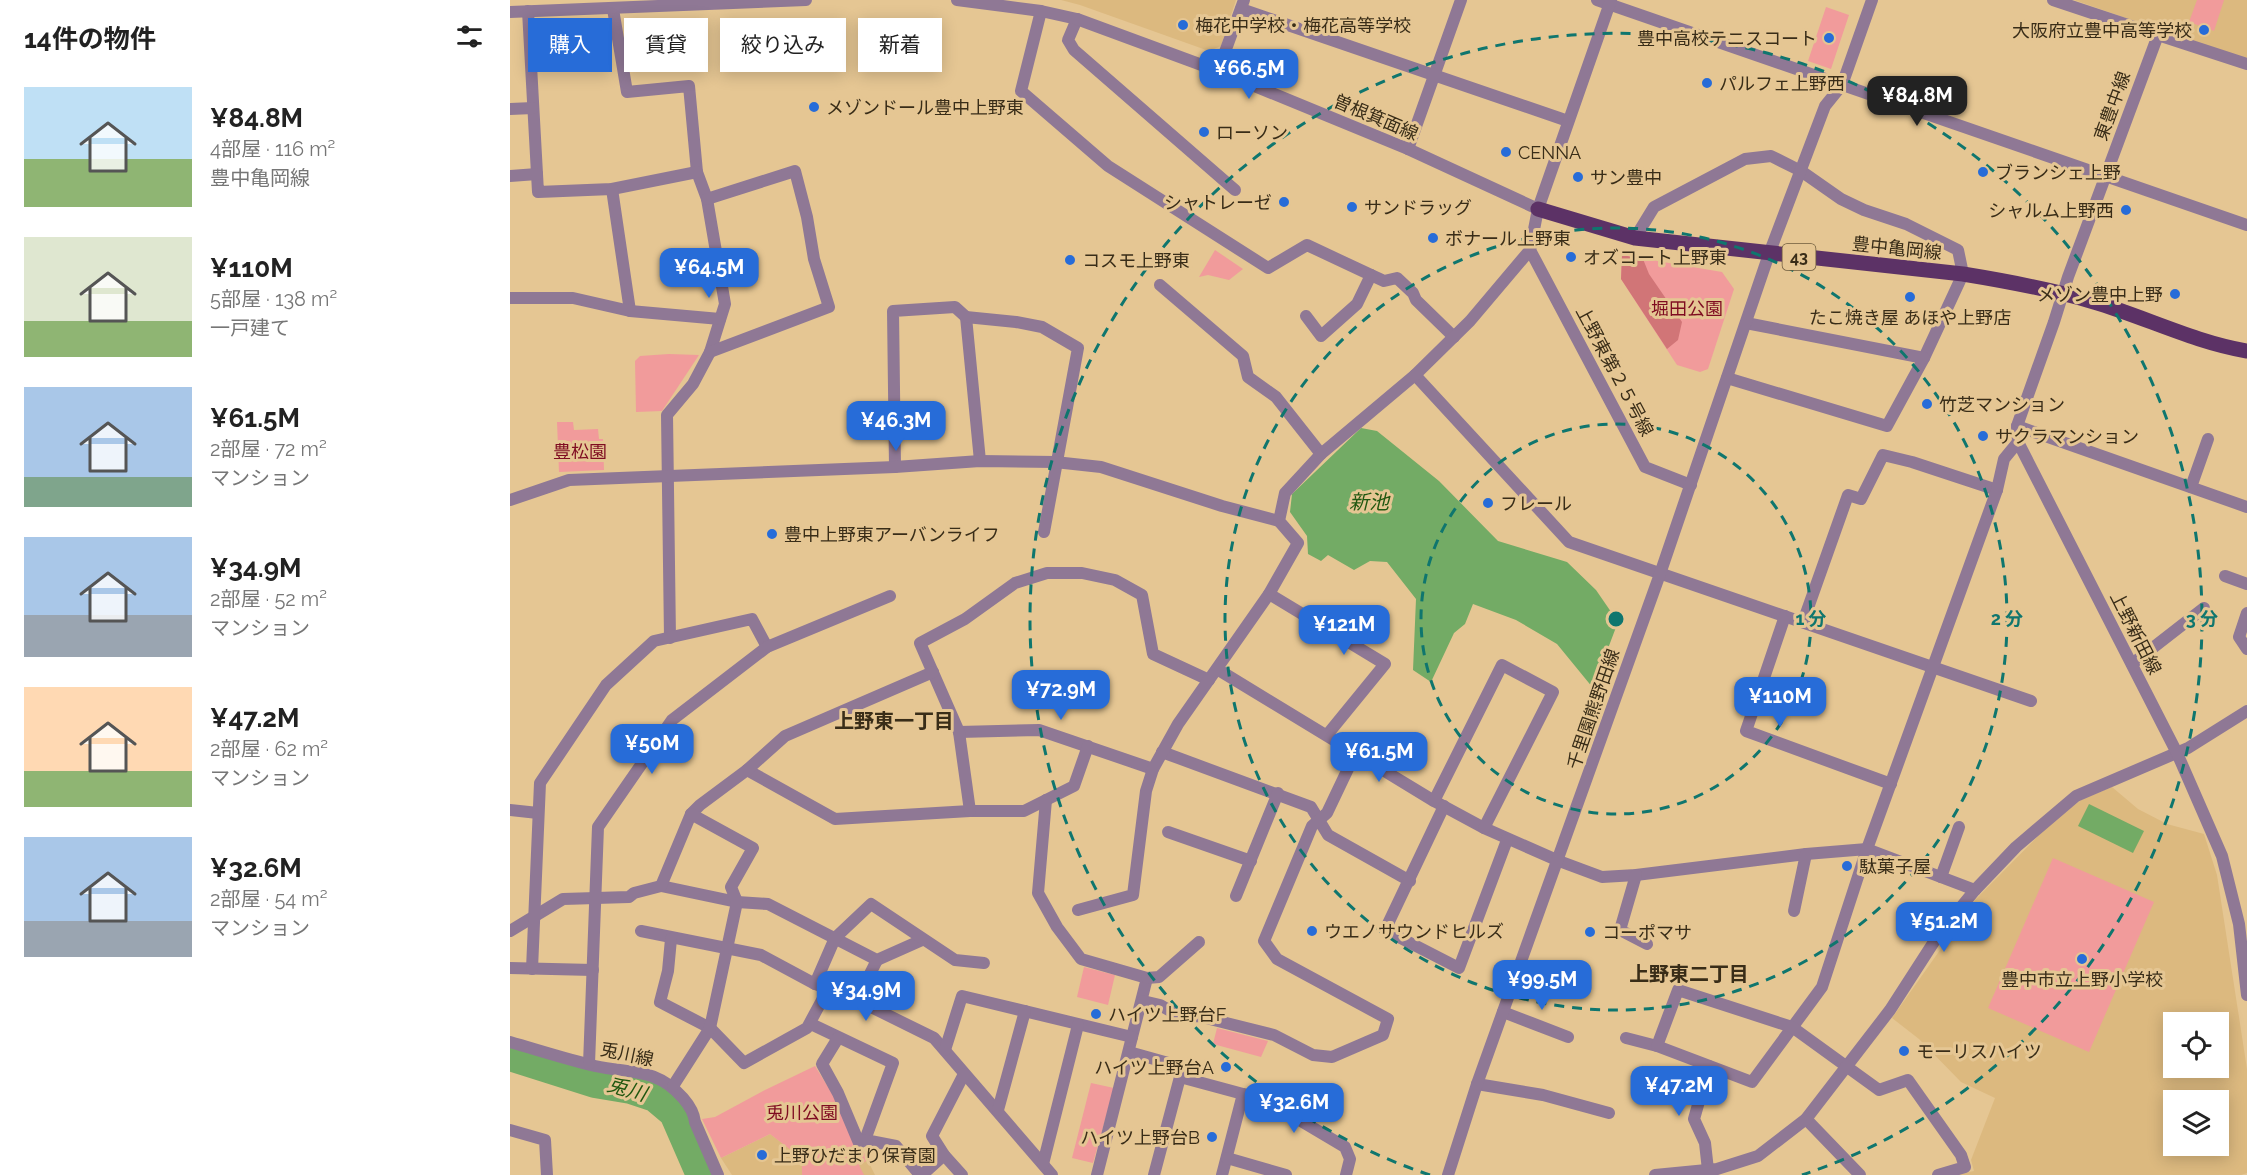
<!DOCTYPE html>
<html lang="ja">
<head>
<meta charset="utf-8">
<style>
	:root { --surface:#fff; --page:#f6f6f6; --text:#222; --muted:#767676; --accent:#276cd8 }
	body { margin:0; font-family:Raleway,"Noto Sans JP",sans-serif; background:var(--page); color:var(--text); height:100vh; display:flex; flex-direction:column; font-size:22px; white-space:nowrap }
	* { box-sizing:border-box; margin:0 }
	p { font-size:20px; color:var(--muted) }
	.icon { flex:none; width:33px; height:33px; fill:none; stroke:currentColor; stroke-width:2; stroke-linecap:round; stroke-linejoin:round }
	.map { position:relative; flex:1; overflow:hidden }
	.side { display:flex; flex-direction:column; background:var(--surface); width:510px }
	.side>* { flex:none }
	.top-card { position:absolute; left:18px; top:18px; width:570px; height:54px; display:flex; gap:12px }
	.buttons { position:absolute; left:1653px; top:1012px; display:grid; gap:12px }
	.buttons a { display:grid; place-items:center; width:66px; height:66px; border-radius:0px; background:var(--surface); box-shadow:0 3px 15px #0003; font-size:30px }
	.price { position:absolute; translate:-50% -51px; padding:0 14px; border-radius:12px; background:var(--accent); color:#fff; font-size:20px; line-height:39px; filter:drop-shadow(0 2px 3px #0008) }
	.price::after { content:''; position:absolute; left:50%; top:36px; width:18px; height:14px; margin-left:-9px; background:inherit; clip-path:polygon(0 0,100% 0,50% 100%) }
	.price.selected { background:#222; color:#fff }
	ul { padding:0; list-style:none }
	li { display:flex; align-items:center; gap:18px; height:150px; padding:0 24px }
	li span { display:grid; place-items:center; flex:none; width:168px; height:120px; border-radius:0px; color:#555 }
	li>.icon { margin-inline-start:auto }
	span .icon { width:72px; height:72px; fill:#fffc; stroke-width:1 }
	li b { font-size:26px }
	h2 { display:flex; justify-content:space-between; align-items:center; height:72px; padding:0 24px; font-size:26px }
	.tag { padding:0 21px; border-radius:0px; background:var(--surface); box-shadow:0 3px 15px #0003; font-size:21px; line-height:54px }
	.tag.selected { background:var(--accent); color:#fff }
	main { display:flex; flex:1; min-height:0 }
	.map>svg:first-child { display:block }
</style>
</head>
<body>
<main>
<section class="side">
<h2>14件の物件<svg class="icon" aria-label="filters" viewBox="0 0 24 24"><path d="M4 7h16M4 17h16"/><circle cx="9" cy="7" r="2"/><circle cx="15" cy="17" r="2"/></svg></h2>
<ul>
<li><span style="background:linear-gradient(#bfe0f5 60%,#8fb573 0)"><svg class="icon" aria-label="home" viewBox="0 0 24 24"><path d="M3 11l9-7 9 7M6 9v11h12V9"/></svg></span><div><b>¥84.8M</b><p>4部屋 · 116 m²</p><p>豊中亀岡線</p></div></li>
<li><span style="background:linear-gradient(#dfe7d0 70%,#8fb573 0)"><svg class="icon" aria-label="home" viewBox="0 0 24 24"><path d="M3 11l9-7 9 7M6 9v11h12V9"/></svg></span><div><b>¥110M</b><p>5部屋 · 138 m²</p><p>一戸建て</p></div></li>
<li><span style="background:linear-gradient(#a9c7e8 75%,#7fa58c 0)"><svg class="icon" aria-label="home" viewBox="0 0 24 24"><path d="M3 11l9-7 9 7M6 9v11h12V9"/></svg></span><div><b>¥61.5M</b><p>2部屋 · 72 m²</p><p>マンション</p></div></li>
<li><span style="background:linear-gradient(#a9c7e8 65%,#9aa5b1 0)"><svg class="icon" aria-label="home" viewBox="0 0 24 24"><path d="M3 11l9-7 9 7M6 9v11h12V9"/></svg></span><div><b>¥34.9M</b><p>2部屋 · 52 m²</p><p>マンション</p></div></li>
<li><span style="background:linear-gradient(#ffd9b3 70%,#8fb573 0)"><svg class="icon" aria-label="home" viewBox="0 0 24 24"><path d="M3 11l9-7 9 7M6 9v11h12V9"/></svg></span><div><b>¥47.2M</b><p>2部屋 · 62 m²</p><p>マンション</p></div></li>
<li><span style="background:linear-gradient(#a9c7e8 70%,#9aa5b1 0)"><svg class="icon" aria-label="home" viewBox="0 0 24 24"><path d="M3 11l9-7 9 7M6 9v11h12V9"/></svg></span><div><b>¥32.6M</b><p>2部屋 · 54 m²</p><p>マンション</p></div></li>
</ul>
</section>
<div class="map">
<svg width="1737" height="1175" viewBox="0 0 1737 1175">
	<rect width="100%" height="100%" fill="#e5c693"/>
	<g fill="#dcb97f" fill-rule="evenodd">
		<polygon points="551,0 726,0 711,46 699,51 570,5"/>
		<polygon points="1564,0 1737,0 1737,60"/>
		<path d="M1602 787 1628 809 1657 824 1694 834 1707 875 1737 1069V1173L1731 1175H1444L1464 1171 1461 1160 1485 1098 1451 1082 1409 1039 1382 1018 1466 899 1541 823 1571 800ZM1664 1023H1708V1068H1664ZM1664 1101H1708V1146H1664Z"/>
		<polygon points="260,1134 295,1160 352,1149 365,1175 222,1175 211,1158"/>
	</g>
	<g fill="#f19b9b">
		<polygon points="1687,0 1714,0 1704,31 1679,22"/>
		<polygon points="1316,7 1339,15 1321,69 1298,61"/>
		<polygon points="705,250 733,269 719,280 698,275 689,277"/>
		<polygon points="1112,255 1212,272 1224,289 1198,369 1190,372 1167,365 1111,279"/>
		<polygon points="159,354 189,355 152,411 126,412 125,361 130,356"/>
		<polygon points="47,422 63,422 64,430 88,429 89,439 93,439 94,470 49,472"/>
		<polygon points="1543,858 1644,902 1579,1052 1478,1008"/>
		<polygon points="574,967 605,975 598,1005 567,997"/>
		<polygon points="707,1028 758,1041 751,1057 703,1044"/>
		<polygon points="305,1066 323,1095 348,1150 352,1149 358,1160 349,1165 354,1175 292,1175 292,1164 294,1160 260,1134 211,1158 192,1119 205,1117 255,1090"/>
		<polygon points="581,1083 604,1088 583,1163 562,1158"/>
	</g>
	<polygon fill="#d17577" points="1112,255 1133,259 1139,274 1172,322 1168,340 1157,349 1111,279"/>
	<g fill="#73ab65">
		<polygon points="851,428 867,431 929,481 988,541 1057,562 1086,590 1108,622 1083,688 1047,644 1006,620 963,604 955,624 944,633 921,682 903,670 906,599 877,562 860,561 844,570 818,555 811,561 798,554 797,536 780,512 782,494"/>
		<polygon points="1579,804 1634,831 1623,853 1568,826"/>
	</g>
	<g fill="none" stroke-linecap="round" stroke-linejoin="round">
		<polyline stroke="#73ab65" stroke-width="30" points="0,1056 85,1083 121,1089 145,1097 164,1113 191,1175"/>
		<g stroke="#8f7895" stroke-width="12">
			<polyline points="1087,0 1737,225"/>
			<polyline points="103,9 117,92 179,86 187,172 197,199 215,304 200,352 183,384 157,415 160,638"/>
			<polyline points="731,9 1058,121"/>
			<polyline points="18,11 28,192 102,189 187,172"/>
			<polyline points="531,11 511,91 598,166 758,268 797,245 861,275 847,304 811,336 796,316"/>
			<polyline points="567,19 558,40 564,50 725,190"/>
			<polyline points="1648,35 1737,64"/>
			<polyline points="708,71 734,0"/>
			<polyline points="0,109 23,108"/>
			<polyline points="898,149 951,0"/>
			<polyline points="0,176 27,174"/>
			<polyline points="102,189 120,311"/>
			<polyline points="197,199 285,171 297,217 304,259 319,307 200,352"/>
			<polyline points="1125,238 1144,207 1235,159 1261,156 1291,171 1331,199 1354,210 1396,224 1448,250 1453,274 1414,358 1377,426 1217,378"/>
			<polyline points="1020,250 1135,467 1181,485"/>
			<polyline points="1259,254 1315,106 1332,85 1362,0"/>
			<polyline points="861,275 874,281 887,278 903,293 906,300 944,337"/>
			<polyline points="650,285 733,356 738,377 766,397 811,454"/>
			<polyline points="0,298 63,298 120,311 210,319"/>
			<polyline points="1236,323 1414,358"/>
			<polyline points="905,375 1059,542 1521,701"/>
			<polyline points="1507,426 1737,507"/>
			<polyline points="470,461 456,317 506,322 532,327 568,348 534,532"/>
			<polyline points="385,467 383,311 445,307 456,317"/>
			<polyline points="1681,487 1698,439"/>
			<polyline points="0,500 59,480 385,467 470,461 545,462 591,467 712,506 769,521"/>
			<polyline points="1715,576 1737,584"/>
			<polyline points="759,594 875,664 817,735"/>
			<polyline points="1737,613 1729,637 1737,649"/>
			<polyline points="1275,616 1236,731 1381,784"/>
			<polyline points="1293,622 1338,495 1351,499 1373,455 1402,462 1487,490"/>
			<polyline points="1622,664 1694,608"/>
			<polyline points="707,669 924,801 974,828 1049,861 1092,877 1126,875 1296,854 1357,849 1465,890"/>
			<polyline points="449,732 529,730 643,769"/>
			<polyline points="652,752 801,807 818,835 900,881"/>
			<polyline points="237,770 325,819 460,811 514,811 564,786 578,746"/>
			<polyline points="536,800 528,893 547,927 571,959 637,978 587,1175"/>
			<polyline points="924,801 992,665 1043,692 974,828"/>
			<polyline points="934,806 875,930 949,968 997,840"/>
			<polyline points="0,810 28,813"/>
			<polyline points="460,811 449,732 410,643 455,619 505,583 537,573 572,573 605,580 632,595 643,654 699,680"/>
			<polyline points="658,832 741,861"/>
			<polyline points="1126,875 1110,930 1137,944"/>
			<polyline points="1431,877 1449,827"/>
			<polyline points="151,886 227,902 258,904 367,960 412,940"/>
			<polyline points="726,896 768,793"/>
			<polyline points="568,910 623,895 636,791 643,769 668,724 759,594 788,543 769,521 775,493 811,454 905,375 960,321 1020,250 1028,209 1101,0"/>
			<polyline points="1284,911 1296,854"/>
			<polyline points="0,931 53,899 119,897 124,893 151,886 181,814 190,805 237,770 275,736 423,672"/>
			<polyline points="131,931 251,955 305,984 347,1000 424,1038 542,1175"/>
			<polyline points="161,939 158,971 150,1002 200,1028 234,1063 297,1028 318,989"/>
			<polyline points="0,968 83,970"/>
			<polyline points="22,969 30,783 96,685 144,641 242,619 257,647"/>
			<polyline points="637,978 649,977 689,942"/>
			<polyline points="305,984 325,938 361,904 445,960 474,963"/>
			<polyline points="347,1000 367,960"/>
			<polyline points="633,1001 650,1005 671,1017 688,1016 764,1035 803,1055 822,1057 873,1035 878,1019 767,959 754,941 802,826 817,813 846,752"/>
			<polyline points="993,1012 1058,1037"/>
			<polyline points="301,1024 383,1063 355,1140 386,1146 410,1175"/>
			<polyline points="328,1038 312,1064 328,1093 349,1143 355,1140"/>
			<polyline points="1116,1038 1147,1046 1242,1082 1312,987 1357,849 1487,490 1494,459 1508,442"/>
			<path d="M0 1042C28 1050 56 1059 85 1066 121 1074 146 1067 173 1098 180 1106 184 1113 185 1122L208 1175"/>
			<polyline points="1147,1046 1168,990 1282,1027 1369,1090 1398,1080 1451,1155 1455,1167 1428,1175"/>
			<polyline points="435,1050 452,996 622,1037"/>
			<polyline points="619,1052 669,1066 670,1077 733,1094 712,1175"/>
			<polyline points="79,1064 88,827 162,720 257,647 380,596"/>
			<polyline points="967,1084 1033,1095 1099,1113"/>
			<polyline points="163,1086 200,1028 227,902 221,887 243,848 181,814"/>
			<polyline points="733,1094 761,1103 835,1147 840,1159 836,1175"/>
			<polyline points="488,1110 515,1011"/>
			<polyline points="1296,1119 1350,1175"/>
			<polyline points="0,1130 35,1140 37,1175"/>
			<polyline points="717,1158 776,1175"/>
			<polyline points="533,1164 568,1025"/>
			<polyline points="1198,1170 1195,1143 1184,1119 1199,1066"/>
			<polyline points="412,1175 434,1155"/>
			<polyline points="452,1175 434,1155 422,1136 454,1074"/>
			<polyline points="644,1175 670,1077"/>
			<polyline points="1145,1175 1207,1169 1248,1156 1296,1119 1380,1010 1429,934 1465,890 1506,847 1566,796 1678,748 1737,711"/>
		</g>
		<g stroke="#8f7895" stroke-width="12">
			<polyline points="447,0 531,11 567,19 708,71 898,149 1028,209"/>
			<polyline points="1543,0 1648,35 1558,277 1544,322 1507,426 1508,442 1667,753 1712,856 1729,924 1737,995"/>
			<polyline points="0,12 296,0"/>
			<polyline points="938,1175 967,1084 1150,574 1259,254"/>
		</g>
		<path stroke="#5c3266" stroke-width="15" d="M1028 209 1125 238 1453 274C1496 281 1541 289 1584 302 1635 317 1684 342 1737 351"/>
	</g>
	<g fill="none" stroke="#0f766e" stroke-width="3" stroke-dasharray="10 8">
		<circle cx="1106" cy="619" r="195"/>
		<circle cx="1106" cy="619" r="391"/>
		<path d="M920 1175A586 586 0 1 1 1292 1175"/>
	</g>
	<g fill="#276cd8" stroke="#e5c693" stroke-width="2">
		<circle cx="673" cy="25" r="6"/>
		<circle cx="1694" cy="30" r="6"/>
		<circle cx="1319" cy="38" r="6"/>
		<circle cx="1197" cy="83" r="6"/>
		<circle cx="304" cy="107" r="6"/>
		<circle cx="694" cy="132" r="6"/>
		<circle cx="996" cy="152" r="6"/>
		<circle cx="1473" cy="172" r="6"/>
		<circle cx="1068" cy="177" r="6"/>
		<circle cx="774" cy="202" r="6"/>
		<circle cx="842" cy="207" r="6"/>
		<circle cx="1616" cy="210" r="6"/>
		<circle cx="923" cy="238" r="6"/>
		<circle cx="1061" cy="257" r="6"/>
		<circle cx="560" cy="260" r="6"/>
		<circle cx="1665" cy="294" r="6"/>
		<circle cx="1400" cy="297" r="6"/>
		<circle cx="1417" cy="404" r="6"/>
		<circle cx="1473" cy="436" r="6"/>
		<circle cx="978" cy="503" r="6"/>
		<circle cx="262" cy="534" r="6"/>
		<circle cx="1337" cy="866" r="6"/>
		<circle cx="802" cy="931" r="6"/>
		<circle cx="1080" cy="932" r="6"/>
		<circle cx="1572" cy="959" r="6"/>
		<circle cx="586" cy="1014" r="6"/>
		<circle cx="1394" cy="1051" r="6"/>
		<circle cx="716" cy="1067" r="6"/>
		<circle cx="702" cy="1137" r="6"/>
		<circle cx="252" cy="1155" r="6"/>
	</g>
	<g text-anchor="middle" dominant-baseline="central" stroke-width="6" stroke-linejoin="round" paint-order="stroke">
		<rect fill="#e5c693" stroke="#6d5b3d" stroke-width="1.5" x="1272.5" y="244" width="33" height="26" rx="4.5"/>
		<g font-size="16" font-weight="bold" fill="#392d18">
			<text x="1289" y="257">43</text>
		</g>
		<g font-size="18" fill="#392d18" stroke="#e5c693" text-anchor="start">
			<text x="685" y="25">梅花中学校・梅花高等学校</text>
			<text x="1682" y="30" text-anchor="end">大阪府立豊中高等学校</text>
			<text x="1307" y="38" text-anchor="end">豊中高校テニスコート</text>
			<text x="1209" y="83">パルフェ上野西</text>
			<text x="316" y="107">メゾンドール豊中上野東</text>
			<text x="706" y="132">ローソン</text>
			<text x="1008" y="152">CENNA</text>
			<text x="1485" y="172">ブランシェ上野</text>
			<text x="1080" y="177">サン豊中</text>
			<text x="762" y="202" text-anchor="end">シャトレーゼ</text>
			<text x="854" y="207">サンドラッグ</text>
			<text x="1604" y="210" text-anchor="end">シャルム上野西</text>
			<text x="935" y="238">ボナール上野東</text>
			<text x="1073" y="257">オズコート上野東</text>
			<text x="572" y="260">コスモ上野東</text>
			<text x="1653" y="294" text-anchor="end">メゾン豊中上野</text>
			<text x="1400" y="317" text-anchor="middle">たこ焼き屋 あほや上野店</text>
			<text x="1429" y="404">竹芝マンション</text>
			<text x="1485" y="436">サクラマンション</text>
			<text x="990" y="503">フレール</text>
			<text x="274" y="534">豊中上野東アーバンライフ</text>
			<text x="1349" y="866">駄菓子屋</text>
			<text x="814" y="931">ウエノサウンドヒルズ</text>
			<text x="1092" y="932">コーポマサ</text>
			<text x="1572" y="979" text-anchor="middle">豊中市立上野小学校</text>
			<text x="598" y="1014">ハイツ上野台F</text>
			<text x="1406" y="1051">モーリスハイツ</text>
			<text x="704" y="1067" text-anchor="end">ハイツ上野台A</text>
			<text x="690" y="1137" text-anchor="end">ハイツ上野台B</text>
			<text x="264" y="1155">上野ひだまり保育園</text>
		</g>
		<g font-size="18" fill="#392d18" stroke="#e5c693">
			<text transform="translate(1602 106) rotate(-70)">東豊中線</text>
			<text transform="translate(866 117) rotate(23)">曽根箕面線</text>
			<text transform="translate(1387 248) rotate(6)">豊中亀岡線</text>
			<text transform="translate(1105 371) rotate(62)">上野東第２５号線</text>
			<text transform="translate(1626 633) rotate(63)">上野新田線</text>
			<text transform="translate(1083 709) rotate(-71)">千里園熊野田線</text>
			<text transform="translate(117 1054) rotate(12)">兎川線</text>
		</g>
		<g font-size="18" fill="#7f0c21" stroke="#e5c693">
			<text x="1177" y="308">堀田公園</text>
			<text x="70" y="451">豊松園</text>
			<text x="292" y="1112">兎川公園</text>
		</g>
		<g font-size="20" font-style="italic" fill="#205710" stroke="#e5c693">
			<text x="859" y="502">新池</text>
			<text transform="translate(117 1089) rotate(16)">兎川</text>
		</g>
		<g font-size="20" font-weight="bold" fill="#392d18" stroke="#e5c693">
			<text x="384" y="721">上野東一丁目</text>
			<text x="1179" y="974">上野東二丁目</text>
		</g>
	</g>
	<circle cx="1106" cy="619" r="9" fill="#0f766e" stroke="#e5c693" stroke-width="3"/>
	<g font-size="18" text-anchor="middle" font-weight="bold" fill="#0f766e" stroke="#e5c693" stroke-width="6" stroke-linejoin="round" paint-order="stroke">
		<text x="1301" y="625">1 分</text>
		<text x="1497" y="625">2 分</text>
		<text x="1692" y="625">3 分</text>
	</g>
</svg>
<div class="buttons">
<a><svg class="icon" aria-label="locate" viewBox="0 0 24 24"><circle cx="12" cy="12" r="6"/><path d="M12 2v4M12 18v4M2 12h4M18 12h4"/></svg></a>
<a><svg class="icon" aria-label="layers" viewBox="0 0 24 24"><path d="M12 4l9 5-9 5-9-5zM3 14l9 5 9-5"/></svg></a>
</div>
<b class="price" style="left:739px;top:100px">¥66.5M</b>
<b class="price selected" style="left:1407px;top:127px">¥84.8M</b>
<b class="price" style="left:199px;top:299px">¥64.5M</b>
<b class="price" style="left:386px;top:452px">¥46.3M</b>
<b class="price" style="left:834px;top:656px">¥121M</b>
<b class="price" style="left:551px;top:721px">¥72.9M</b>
<b class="price" style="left:1270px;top:728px">¥110M</b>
<b class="price" style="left:142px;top:775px">¥50M</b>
<b class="price" style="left:869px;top:783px">¥61.5M</b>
<b class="price" style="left:1434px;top:953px">¥51.2M</b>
<b class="price" style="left:1032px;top:1011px">¥99.5M</b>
<b class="price" style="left:356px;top:1022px">¥34.9M</b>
<b class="price" style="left:1169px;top:1117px">¥47.2M</b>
<b class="price" style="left:784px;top:1134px">¥32.6M</b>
<div class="top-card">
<a class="tag selected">購入</a>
<a class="tag">賃貸</a>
<a class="tag">絞り込み</a>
<a class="tag">新着</a>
</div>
</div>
</main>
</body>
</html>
